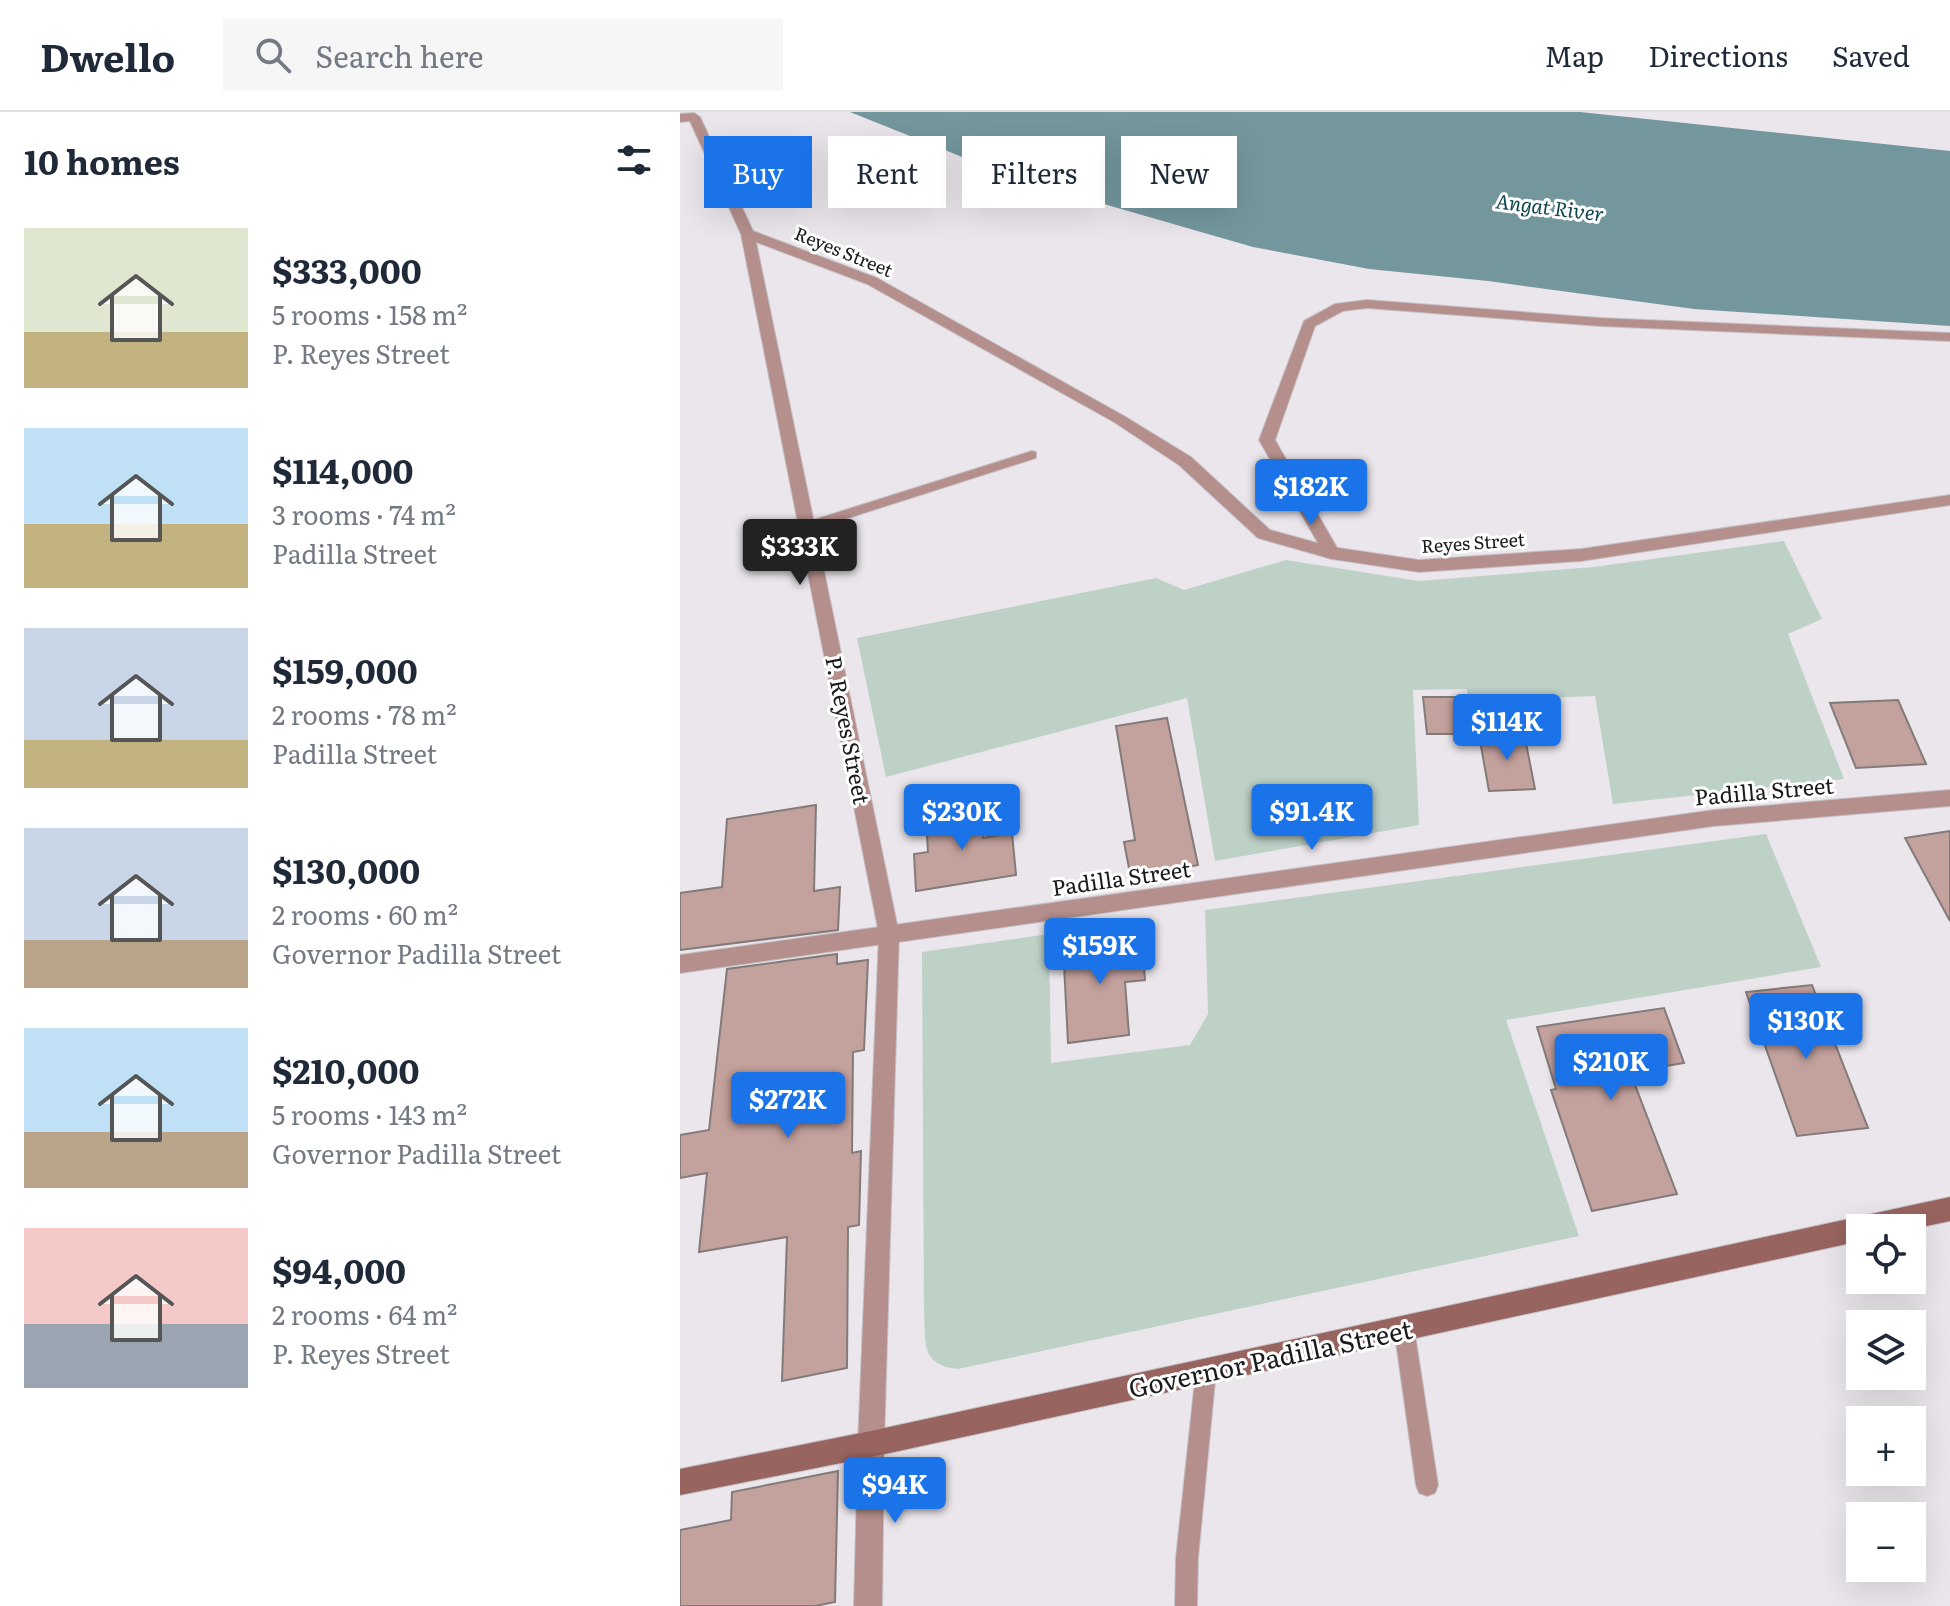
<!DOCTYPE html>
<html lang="en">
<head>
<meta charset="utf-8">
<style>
	:root { --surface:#fff; --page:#f6f6f7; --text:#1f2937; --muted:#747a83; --line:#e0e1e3; --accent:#1a73e8 }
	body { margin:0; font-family:Literata,serif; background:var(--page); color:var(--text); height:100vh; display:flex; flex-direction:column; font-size:30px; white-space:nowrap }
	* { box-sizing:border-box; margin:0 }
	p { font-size:26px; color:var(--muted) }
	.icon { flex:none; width:44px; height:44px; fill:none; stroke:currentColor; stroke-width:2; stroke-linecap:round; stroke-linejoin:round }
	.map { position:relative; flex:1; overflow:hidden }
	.side { display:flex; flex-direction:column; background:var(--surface); width:680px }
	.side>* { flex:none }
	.hud { position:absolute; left:24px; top:24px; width:760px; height:72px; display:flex; gap:16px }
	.buttons { position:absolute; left:1166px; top:1102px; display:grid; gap:16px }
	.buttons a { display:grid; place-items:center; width:80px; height:80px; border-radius:0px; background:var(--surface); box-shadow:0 8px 32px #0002; font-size:40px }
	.price { position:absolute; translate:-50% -68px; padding:0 18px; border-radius:8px; background:var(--accent); color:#fff; font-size:26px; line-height:52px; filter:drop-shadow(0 2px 4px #0008) }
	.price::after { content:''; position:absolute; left:50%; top:48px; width:24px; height:18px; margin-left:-12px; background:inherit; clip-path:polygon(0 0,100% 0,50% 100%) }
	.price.current { background:#222; color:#fff }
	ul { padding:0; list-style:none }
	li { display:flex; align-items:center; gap:24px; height:200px; padding:0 24px }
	li span { display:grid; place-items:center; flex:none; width:224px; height:160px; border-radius:0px; color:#555 }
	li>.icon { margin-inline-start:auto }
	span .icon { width:96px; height:96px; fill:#fffc; stroke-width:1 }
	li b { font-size:34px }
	h2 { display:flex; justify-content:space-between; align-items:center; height:96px; padding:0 24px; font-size:34px }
	.tag { padding:0 28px; border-radius:0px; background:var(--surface); box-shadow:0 8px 32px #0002; font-size:28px; line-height:72px }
	.tag.current { background:var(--accent); color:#fff }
	header { display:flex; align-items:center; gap:48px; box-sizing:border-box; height:112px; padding:0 40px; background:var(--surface); border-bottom:2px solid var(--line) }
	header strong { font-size:38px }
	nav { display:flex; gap:44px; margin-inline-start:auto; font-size:28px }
	.search { width:560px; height:72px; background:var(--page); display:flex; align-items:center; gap:20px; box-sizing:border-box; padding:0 28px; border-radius:0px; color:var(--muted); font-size:30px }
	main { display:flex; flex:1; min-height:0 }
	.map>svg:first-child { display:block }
</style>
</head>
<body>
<header>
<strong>Dwello</strong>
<div class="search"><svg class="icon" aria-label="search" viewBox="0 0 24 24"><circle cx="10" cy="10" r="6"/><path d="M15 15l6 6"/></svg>Search here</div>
<nav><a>Map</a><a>Directions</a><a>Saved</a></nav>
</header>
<main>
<section class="side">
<h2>10 homes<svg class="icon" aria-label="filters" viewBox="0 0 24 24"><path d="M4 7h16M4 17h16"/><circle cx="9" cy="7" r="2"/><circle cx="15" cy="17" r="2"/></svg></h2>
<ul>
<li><span style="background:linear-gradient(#dfe7d0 65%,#c2b280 0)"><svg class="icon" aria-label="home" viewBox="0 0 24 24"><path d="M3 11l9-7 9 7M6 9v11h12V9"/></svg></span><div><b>$333,000</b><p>5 rooms · 158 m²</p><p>P. Reyes Street</p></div></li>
<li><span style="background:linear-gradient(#bfe0f5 60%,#c2b280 0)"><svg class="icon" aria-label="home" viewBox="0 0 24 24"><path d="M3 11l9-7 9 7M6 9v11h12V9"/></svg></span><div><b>$114,000</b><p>3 rooms · 74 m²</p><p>Padilla Street</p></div></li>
<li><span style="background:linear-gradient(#c9d6e8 70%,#c2b280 0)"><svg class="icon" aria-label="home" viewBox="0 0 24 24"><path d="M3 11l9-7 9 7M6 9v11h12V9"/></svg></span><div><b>$159,000</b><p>2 rooms · 78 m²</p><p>Padilla Street</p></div></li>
<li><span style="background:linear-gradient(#c9d6e8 70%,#b9a48a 0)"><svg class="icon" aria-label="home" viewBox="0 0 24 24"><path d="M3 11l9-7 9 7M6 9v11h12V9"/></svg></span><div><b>$130,000</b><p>2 rooms · 60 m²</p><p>Governor Padilla Street</p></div></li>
<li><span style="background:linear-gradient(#bfe0f5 65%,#b9a48a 0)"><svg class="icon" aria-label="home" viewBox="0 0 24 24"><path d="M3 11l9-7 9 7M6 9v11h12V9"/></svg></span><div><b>$210,000</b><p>5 rooms · 143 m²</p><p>Governor Padilla Street</p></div></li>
<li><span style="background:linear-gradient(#f6c9c9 60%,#9aa5b1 0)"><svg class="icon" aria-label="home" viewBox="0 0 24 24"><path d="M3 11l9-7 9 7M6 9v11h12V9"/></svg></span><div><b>$94,000</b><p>2 rooms · 64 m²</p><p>P. Reyes Street</p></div></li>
</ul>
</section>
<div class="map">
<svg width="1270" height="1494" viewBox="0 0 1270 1494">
	<rect width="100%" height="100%" fill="#eae6ec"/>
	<g fill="#bdd1c7">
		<polygon points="1104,429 1142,507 1108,522 1164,667 933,692 915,584 789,589 787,577 733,578 739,713 535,749 507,586 206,665 177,526 476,466 504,478 606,448 739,469 914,455"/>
		<path d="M1086 722 1141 855 826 908 899 1124 278 1257C240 1253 246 1231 244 1200L242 840 369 822 371 951 510 933 528 902 525 798Z"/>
	</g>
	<polygon fill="#74979e" points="170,0 900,0 1270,39 1270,214 1014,197 808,169 689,157 573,135 337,67"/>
	<g fill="#c3a19d" stroke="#827b7a" stroke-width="2">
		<polygon points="743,585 775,585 779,622 747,622"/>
		<polygon points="1218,588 1246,652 1176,656 1150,591"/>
		<polygon points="487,606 518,753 451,767 444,730 455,728 436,614"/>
		<polygon points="844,621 855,677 809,679 799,623"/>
		<polygon points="136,693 134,779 160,775 158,818 0,838 0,781 42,775 47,707"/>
		<polygon points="301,696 303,726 332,721 336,763 236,779 234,742 248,740 246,705"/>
		<polygon points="1270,719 1270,809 1225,726"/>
		<polygon points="461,823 465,868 445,870 449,923 388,931 383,833"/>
		<polygon points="157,842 157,852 188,848 184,938 173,940 172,1041 181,1039 179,1113 168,1115 167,1256 102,1269 107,1125 19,1140 27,1061 0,1066 0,1023 29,1018 47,857"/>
		<polygon points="1132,873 1188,1016 1117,1024 1066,880"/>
		<polygon points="984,896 1004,951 950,960 997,1082 912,1099 871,978 876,977 857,915"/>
		<polygon points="158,1359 155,1490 135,1494 0,1494 0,1418 51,1408 52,1380"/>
	</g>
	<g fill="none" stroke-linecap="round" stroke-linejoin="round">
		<defs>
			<g id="service">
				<polygon points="352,339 356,340 356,346 134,417 124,417 122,414 124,411"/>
				<polygon points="724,1206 731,1209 734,1216 758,1373 755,1381 747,1384 739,1381 736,1373 714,1216 717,1209"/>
				<polygon points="526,1249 533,1252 536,1259 518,1446 517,1494 495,1494 496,1446 516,1259 519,1252"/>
			</g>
			<g id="minor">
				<polygon points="687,188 920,206 1270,221 1270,229 920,214 687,196 663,199 635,214 595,328 660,441 652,447 646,445 579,328 624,209 655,192"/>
				<polygon points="1270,678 1270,694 1034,714 0,861 0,843 1034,698"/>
				<polygon points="191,1319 200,1323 204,1332 202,1494 174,1494 178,1332 182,1323"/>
			</g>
			<polygon id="tertiary" points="14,1 20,5 73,119 197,166 444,304 511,345 590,418 652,435 739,448 901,437 1270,383 1270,393 901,449 739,460 652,447 578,426 499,353 434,310 187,172 76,130 219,822 204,1332 200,1341 191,1345 182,1341 178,1332 199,822 61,122 10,9 0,10 0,2"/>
			<polygon id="secondary" points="1270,1085 1270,1109 1232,1117 1180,1116 1180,1129 191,1345 0,1383 0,1357 191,1319"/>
		</defs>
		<use href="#service" stroke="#c5c1c7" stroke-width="2"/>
		<use href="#minor" stroke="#c5c1c7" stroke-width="2"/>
		<use href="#tertiary" stroke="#c5c1c7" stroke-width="2"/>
		<use href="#secondary" stroke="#c5c1c7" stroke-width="2"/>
		<use href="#service" fill="#b48f8b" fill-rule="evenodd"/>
		<use href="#minor" fill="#b48f8b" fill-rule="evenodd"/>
		<use href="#tertiary" fill="#b48f8b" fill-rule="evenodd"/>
		<use href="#secondary" fill="#98645f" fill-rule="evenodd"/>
	</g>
	<g text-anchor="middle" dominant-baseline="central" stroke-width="6" stroke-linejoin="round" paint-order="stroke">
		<g font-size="18" fill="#1b1a1c" stroke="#fff">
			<text transform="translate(164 139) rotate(22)">Reyes Street</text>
			<text transform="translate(793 430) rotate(-4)">Reyes Street</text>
		</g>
		<g font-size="20" font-style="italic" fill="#10464f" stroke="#fff">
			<text transform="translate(870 94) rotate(7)">Angat River</text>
		</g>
		<g font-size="22" fill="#1b1a1c" stroke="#fff">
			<text transform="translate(169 618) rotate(79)">P. Reyes Street</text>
			<text transform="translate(1084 678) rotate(-5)">Padilla Street</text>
			<text transform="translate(441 765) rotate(-8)">Padilla Street</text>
		</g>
		<g font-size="26" fill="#1b1a1c" stroke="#fff">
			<text transform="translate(590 1245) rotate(-12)">Governor Padilla Street</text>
		</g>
	</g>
</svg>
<div class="buttons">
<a><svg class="icon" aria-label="locate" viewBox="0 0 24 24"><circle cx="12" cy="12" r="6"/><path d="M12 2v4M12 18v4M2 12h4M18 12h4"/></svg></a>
<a><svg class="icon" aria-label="layers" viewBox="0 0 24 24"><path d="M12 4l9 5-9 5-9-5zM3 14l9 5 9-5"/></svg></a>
<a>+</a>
<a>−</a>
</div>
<b class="price" style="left:631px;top:415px">$182K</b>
<b class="price current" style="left:120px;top:475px">$333K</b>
<b class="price" style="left:827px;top:650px">$114K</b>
<b class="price" style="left:282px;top:740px">$230K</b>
<b class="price" style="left:632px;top:740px">$91.4K</b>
<b class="price" style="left:420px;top:874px">$159K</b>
<b class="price" style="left:1126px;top:949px">$130K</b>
<b class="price" style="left:931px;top:990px">$210K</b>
<b class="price" style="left:108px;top:1028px">$272K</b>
<b class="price" style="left:215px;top:1413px">$94K</b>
<div class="hud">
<a class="tag current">Buy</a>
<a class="tag">Rent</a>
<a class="tag">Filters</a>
<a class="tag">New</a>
</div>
</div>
</main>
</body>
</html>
